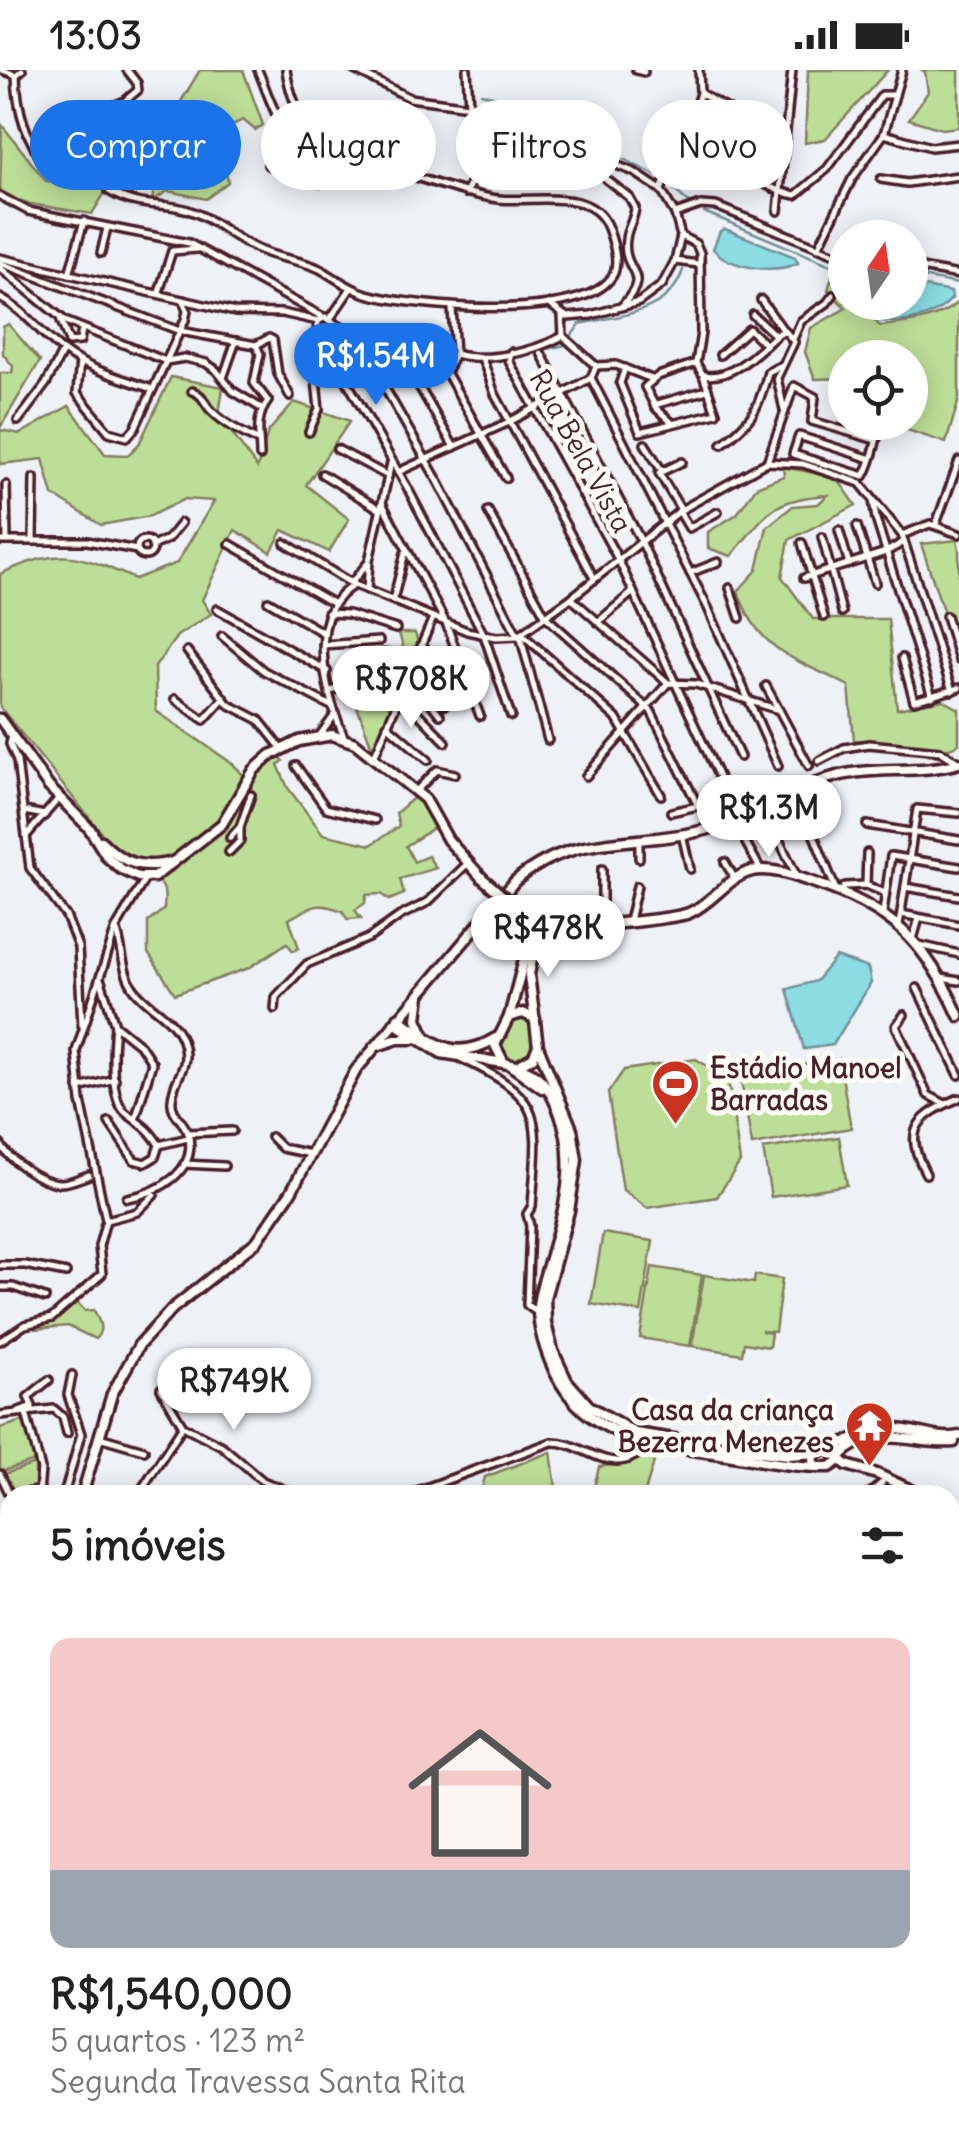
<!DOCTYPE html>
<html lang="pt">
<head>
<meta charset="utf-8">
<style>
	:root { --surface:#fff; --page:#f2f2f2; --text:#222; --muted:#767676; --line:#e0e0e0; --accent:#1a73e8 }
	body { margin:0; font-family:Delius,sans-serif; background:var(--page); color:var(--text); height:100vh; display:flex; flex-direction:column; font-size:38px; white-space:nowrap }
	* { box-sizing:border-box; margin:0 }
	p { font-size:32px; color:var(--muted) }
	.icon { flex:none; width:55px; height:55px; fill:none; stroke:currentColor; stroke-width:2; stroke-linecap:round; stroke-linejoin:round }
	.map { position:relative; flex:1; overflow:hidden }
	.panel { position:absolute; left:0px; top:1415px; width:960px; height:672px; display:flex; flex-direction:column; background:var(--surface); border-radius:30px 30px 0 0; box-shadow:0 5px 25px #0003 }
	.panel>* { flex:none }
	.top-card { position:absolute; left:30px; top:30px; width:900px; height:90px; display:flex; gap:20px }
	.needle { width:65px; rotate:13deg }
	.fabs { position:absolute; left:828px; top:150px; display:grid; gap:20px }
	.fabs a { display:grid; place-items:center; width:100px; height:100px; border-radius:50%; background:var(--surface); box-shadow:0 5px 25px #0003; font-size:50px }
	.price { position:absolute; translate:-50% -85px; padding:0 22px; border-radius:35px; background:#fff; color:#222; font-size:32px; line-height:65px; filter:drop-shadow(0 2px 5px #0008) }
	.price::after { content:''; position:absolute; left:50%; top:60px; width:30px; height:22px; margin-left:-15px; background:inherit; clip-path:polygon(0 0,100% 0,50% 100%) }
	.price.on { background:var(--accent); color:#fff }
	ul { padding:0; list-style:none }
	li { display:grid; align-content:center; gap:20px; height:530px; padding:0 50px }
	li+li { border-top:2px solid var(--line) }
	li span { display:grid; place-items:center; height:310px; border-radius:20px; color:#555 }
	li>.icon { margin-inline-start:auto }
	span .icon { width:180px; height:180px; fill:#fffc; stroke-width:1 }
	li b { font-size:42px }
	h2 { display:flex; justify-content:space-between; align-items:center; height:120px; padding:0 50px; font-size:42px }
	.pill { padding:0 35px; border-radius:45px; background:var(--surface); box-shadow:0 5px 25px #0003; font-size:35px; line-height:90px }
	.pill.on { background:var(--accent); color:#fff }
	.status { display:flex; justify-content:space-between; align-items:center; height:70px; padding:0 50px; background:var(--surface); direction:ltr }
	.status svg { height:28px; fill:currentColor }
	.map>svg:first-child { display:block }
</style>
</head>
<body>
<div class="status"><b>13:03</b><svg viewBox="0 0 49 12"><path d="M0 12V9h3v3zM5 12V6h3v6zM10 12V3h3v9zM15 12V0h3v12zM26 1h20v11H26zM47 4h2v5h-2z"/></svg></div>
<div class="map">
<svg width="959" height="2086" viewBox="0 0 959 2086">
	<rect width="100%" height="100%" fill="#eef1f6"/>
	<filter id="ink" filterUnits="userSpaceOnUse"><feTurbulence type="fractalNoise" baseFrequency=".01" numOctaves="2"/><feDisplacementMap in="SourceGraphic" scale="20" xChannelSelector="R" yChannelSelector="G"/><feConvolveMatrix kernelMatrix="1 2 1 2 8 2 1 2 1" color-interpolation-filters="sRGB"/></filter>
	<g filter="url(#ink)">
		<g fill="#bdde97" stroke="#847e61" stroke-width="2.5">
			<polygon points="200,0 243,0 263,55 255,60 243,50 231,56 225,68 232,82 225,95 228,112 206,129 168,121 152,131 165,58"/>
			<polygon points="808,0 888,0 825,69 805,73"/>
			<polygon points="922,0 959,0 959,57 942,59 909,49 928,22 925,2"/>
			<polygon points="2,55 46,111 69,113 47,72 62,59 81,57 106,121 92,144 19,132 0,123"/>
			<path d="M832 206 845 219V232L858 233 880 256C907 253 938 251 959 231V329L946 373 898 357 899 353 910 352V288H845V308L815 309 805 282 811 258 846 238 828 220Z"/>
			<polygon points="8,254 40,291 0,358 0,303 12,303 13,296 3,284 3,257"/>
			<path d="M171 307 223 317 219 345 257 398 268 362 294 332 350 351 306 415 349 449 329 482 283 460 271 482 235 460 202 530 211 544 177 566 155 597 156 641 233 694 246 708 279 683 283 691 278 695 288 718 323 764 371 775 399 756 396 743 417 725 435 757 406 776 414 792 428 786 436 798 400 809 404 824 389 830 381 824 366 825 365 833 355 840 361 848 347 849 343 841C315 831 313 836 289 849L299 878 293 881 287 873 249 898 175 924 148 883V852L164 839C165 824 167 816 153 808L150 794 136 792 117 782 0 637V504C60 477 76 483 135 509L177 493 214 431 185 429 150 446 101 455 53 425 43 389 0 394V360L20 364 69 336 105 384 128 385 139 374Z"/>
			<path d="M783 397 836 407 856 435 789 470 782 507 813 549H888L897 639 943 630 959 639V674C934 688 882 675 854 670L849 616C796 589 758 582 738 521L757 500 767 457 793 436 818 434 828 425C769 429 767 444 731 486L708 478V462L737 444 756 417 784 406Z"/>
			<polygon points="957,470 959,479 959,588 921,474"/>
			<polygon points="399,563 415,563 429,608 415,608 387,651 373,680 355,631 385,617 380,611 381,601 395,603 379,586 381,578 404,581"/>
			<path d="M520 947 529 950C534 963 538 978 527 989L512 990 499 982C498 968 507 951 520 947Z"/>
			<polygon points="696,989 728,1009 740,1092 717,1127 647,1138 623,1120 608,1023 624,1000"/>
			<polygon points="839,989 851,1058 752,1075 740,1005"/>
			<polygon points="839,1067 847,1115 771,1127 763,1079"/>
			<polygon points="603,1163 653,1171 641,1242 591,1234"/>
			<polygon points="652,1197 702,1205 690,1276 640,1268"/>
			<polygon points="704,1205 754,1213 755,1205 782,1209 775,1262 761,1261 771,1263 769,1277 744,1273 742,1284 692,1276"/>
			<path d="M76 1231 85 1241 94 1240C99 1251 105 1260 95 1269L68 1256 35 1259 33 1256 58 1248Z"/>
			<polygon points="23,1351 35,1391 0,1402 0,1358"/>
			<polygon points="650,1381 654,1392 644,1425 592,1425 599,1397 627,1392"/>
			<polygon points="551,1382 557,1425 480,1425 485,1407"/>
			<polygon points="35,1394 35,1416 11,1422 4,1404"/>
			<polygon points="0,1642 10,1643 10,1870 0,1877"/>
			<polygon points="950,1661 959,1663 959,1762 950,1764"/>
			<polygon points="959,1772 959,1852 950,1837 950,1776"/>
			<path d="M417 2078H473L471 2086C454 2086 428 2086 417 2078Z"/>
			<polygon points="531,2078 631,2078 631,2086 518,2086"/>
		</g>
		<g fill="#8bdce3" stroke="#719099" stroke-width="2.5">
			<path d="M725 159 795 187 798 193C774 204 731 199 713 179L720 161Z"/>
			<path d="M910 214 951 222 952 228C936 248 905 254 880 251L861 233 910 232Z"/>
			<polygon points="836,887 868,898 871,913 833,975 804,979 787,919 816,911"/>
		</g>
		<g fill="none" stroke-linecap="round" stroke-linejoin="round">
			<g stroke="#719099" stroke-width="2.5">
				<polyline points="481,23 504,29 521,51 537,60 574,64 663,109"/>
				<polyline points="669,115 689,133"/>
				<polyline points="704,142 833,196 845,197"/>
				<polyline points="910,205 959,214"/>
				<polyline points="362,261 448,285"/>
				<path d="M572 265 580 254C620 245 669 244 683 200"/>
				<polyline points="337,280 352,269"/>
				<polyline points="457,287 479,291"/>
				<polyline points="513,287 565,275 567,272"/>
				<polyline points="487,292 508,288"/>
			</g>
			<defs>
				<g id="street">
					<polyline points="2,0 16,5 22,0"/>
					<polyline points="127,0 137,13 138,20 125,31 115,35 131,92"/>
					<path d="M258 0C275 40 280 73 324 90L336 73"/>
					<polyline points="354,0 410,28 469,36 497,51 521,74 578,80 634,102 661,120 675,144 681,166 675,191 662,215 639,232 591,245 567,247 549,234"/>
					<polyline points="467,0 469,36"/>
					<polyline points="636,0 644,2"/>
					<path d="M16 5C17 42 26 69 48 98"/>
					<path d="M700 23 751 53 739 75 736 90C753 107 771 122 796 125L827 99 882 25H895"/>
					<path d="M147 50 144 92 114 98 107 112 109 121C142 141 167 130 196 143 219 153 238 172 262 181 280 189 302 190 320 199 336 208 349 219 367 224 413 237 590 254 614 203 619 190 613 171 608 158 592 116 533 133 499 129 461 125 332 82 309 56 295 40 289 19 286 0"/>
					<polyline points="667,52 678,50 689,54"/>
					<polyline points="76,54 115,35"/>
					<polyline points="689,57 784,76"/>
					<polyline points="884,64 931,77 959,74"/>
					<polyline points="268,95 320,113 340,104 352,81"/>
					<polyline points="284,101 298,78"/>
					<polyline points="756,108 766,74"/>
					<path d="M606 109 629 127 635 138C634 150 627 158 626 169 621 204 654 200 622 236"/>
					<polyline points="881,109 907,113 959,106"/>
					<polyline points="661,120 696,35 700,23 699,0"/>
					<polyline points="466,123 480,93 496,74"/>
					<polyline points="0,126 28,141 189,173 354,264 438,411 518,566"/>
					<polyline points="778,141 792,0"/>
					<polyline points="675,144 701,135 716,136 845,188"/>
					<polyline points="818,178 852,109 884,64 902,0"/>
					<polyline points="101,183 107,158"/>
					<polyline points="0,188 235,242 282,243 318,251 326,247"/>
					<polyline points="675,191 699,194"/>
					<polyline points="0,193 180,261 256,275"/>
					<polyline points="910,196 959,205"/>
					<polyline points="0,198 65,251 166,291 185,288 206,293 216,300 233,321 261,338"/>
					<polyline points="69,204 84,151"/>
					<polyline points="159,222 172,181 197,179"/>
					<path d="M0 228C26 241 41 265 65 282 89 300 124 309 152 319"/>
					<polyline points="761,230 784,261"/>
					<polyline points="452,238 455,284"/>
					<polyline points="562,245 563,266 596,296"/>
					<polyline points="753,245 776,266"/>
					<polyline points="60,248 69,272 80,271 82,259"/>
					<polyline points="330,249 351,218"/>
					<polyline points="359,269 337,285 336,292 408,419 484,565 511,646"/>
					<polyline points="793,269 801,251 827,233 833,225"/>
					<path d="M256 275 260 284 254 313 268 331C254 349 260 365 260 386"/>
					<polyline points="256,275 269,268 273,270 278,304 290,326"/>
					<polyline points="407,275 401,285 454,377"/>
					<polyline points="511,282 509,291 618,489 728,727 734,731 761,730 766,736"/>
					<polyline points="541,283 641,471 740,687"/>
					<polyline points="455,284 446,302 506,408"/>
					<path d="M455 284C488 293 533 282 563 266"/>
					<polyline points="720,285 749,259 766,275"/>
					<polyline points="482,288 495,324 594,508"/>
					<polyline points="80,291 77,323 109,362 127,367 135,358 185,250 187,241 183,230"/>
					<polyline points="596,296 591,308 708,538 778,696"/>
					<polyline points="596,296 616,295 652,309"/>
					<polyline points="625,298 620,313 640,362 716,343 703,305 696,293 701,263 700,183 696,174 681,166"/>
					<path d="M704 305C732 311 759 280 779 263L786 262 794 272 777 308 784 340"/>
					<polyline points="223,308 236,271"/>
					<path d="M192 321C203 325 202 329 209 338 221 352 240 362 257 370"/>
					<polyline points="654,335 707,320"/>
					<polyline points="18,351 46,314 63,281"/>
					<polyline points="671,352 656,338 645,317 658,306 696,293"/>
					<polyline points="309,362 319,339 315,300 318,251"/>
					<polyline points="645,374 662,401"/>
					<path d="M722 374C753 350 758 340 768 302L780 296"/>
					<polyline points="337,379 388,406 391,393"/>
					<path d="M871 389 799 366 793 384 864 406C871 394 875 377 878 363"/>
					<polyline points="767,392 794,316 815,327 812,351 876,370"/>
					<polyline points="398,402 509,352 591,308"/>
					<polyline points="322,404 381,440"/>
					<polyline points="6,415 7,471"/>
					<polyline points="873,430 876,449 932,627"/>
					<polyline points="382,433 446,553 480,646"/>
					<polyline points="681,440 659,403 682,392"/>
					<polyline points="488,441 546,547 651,641 698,736 671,742"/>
					<polyline points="679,441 689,458 718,442"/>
					<polyline points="936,454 959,391"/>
					<polyline points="857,456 875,513"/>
					<polyline points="839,460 849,494"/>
					<polyline points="902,465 930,454 959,464"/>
					<polyline points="822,467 842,542"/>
					<circle cx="145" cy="478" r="8"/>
					<polyline points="0,471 87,471 137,480"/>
					<polyline points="33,471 34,408"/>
					<polyline points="285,473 354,515"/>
					<polyline points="802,473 824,547"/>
					<polyline points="230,474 334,534"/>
					<polyline points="152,476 168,469 181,453"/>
					<polyline points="690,503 718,492"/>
					<polyline points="804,508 886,482 904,472"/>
					<polyline points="352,512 367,494"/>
					<polyline points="730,518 740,548"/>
					<polyline points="367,520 369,491 388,406"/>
					<polyline points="571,528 668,613"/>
					<polyline points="393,530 405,483"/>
					<polyline points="268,531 322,562"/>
					<polyline points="217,539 327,601"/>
					<polyline points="328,543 348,544 396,559"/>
					<polyline points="946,546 959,590"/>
					<polyline points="598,552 633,522"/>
					<polyline points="522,564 616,648 661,725"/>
					<polyline points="520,565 548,670"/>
					<polyline points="222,566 264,601 333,637"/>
					<polyline points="323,575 379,571"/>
					<polyline points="424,577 445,635"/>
					<polyline points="187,581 228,634 259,650 282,679"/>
					<polyline points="902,588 914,631 959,618"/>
					<polyline points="409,605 440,645"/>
					<polyline points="766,616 809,696"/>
					<polyline points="331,621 380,605"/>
					<polyline points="400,625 446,672"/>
					<polyline points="175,629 204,650 223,629"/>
					<polyline points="387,655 428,690"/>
					<polyline points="12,665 10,674 17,691 30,798 66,846 78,877 82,955"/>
					<polyline points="320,665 334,646"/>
					<path d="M344 667C326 624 304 544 354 515L367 520 467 561 496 567 518 566 571 528 681 440 767 392 803 394 860 413 902 465 952 621"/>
					<polyline points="374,687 433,548"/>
					<polyline points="819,691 844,678 869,674 940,681 958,692"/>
					<polyline points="296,696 326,738 375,750"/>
					<polyline points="586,706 668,613 696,614 779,640"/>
					<polyline points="416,721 437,700 455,704"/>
					<polyline points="796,721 836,820"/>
					<polyline points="24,741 45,745"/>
					<polyline points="867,755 959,770"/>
					<polyline points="773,757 797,807"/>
					<polyline points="682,764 690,799"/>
					<polyline points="26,766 59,728"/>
					<polyline points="230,768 240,757"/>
					<polyline points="639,771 639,788"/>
					<polyline points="746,773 761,800"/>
					<polyline points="229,782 240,771 240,757 251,725"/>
					<polyline points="725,792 735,809"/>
					<polyline points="866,815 867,783"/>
					<polyline points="905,817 959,826"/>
					<polyline points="841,822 845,816 866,815 885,823"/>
					<polyline points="883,842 891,786 959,797"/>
					<polyline points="901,844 959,855"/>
					<polyline points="629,851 637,816"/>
					<polyline points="602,852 602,799"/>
					<polyline points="899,855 917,739 959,743"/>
					<path d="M117 861C123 880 122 904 135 920 149 938 174 947 182 970 192 998 174 1005 172 1029 170 1044 184 1051 188 1063 199 1102 157 1123 127 1128"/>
					<polyline points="913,869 919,848"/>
					<polyline points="919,875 959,884"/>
					<polyline points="941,908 959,911"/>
					<polyline points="101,911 115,955 141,976 152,993 136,1047"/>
					<polyline points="917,918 959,1005"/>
					<polyline points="275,939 276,927 307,894 369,868 400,846 428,832 467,794"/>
					<polyline points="904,945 896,956 928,1025 945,1034"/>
					<path d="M460 988C548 1029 538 1047 532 1136L527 1144 530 1156 527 1235 538 1243"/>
					<polyline points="79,1018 115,1009"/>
					<path d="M109 1052 134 1090 145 1093 155 1087 159 1075C147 1055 140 1055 125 1042 109 1027 113 976 115 955"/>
					<polyline points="188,1063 232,1061"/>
					<polyline points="271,1067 282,1078 311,1084"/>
					<path d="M0 1074C10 1090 36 1110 58 1113 68 1114 79 1108 89 1105"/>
					<polyline points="159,1075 188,1068"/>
					<polyline points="184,1094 224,1096"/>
					<path d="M926 1104C902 1059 917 1047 959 1028"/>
					<polyline points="106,1150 137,1142 154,1125"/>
					<polyline points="0,1195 25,1195 66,1203"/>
					<polyline points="0,1217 13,1217 45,1228"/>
					<polyline points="0,1271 25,1255 52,1248 102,1204 99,1176 106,1150 81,1031 76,981 116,858 145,809"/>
					<polyline points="161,1319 183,1356 222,1376 263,1411 295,1424"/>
					<polyline points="19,1341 32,1336 28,1327 49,1310"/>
					<polyline points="26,1343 41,1399 39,1425"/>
					<polyline points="0,1345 54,1339 63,1347 67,1363"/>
					<polyline points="99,1367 144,1380"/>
					<polyline points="629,1389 632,1375 629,1368"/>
					<polyline points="0,1404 10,1425"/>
					<polyline points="294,1424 311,1425"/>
					<polyline points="17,1425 40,1420"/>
					<polyline points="64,1425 81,1364 68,1325 72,1305"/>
					<polyline points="138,1425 182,1357"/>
					<path d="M406 1425 552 1372C577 1371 600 1396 625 1390 635 1387 646 1379 655 1375"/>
					<polyline points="868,1425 882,1413"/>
					<polyline points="0,1449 10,1444"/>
					<polyline points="0,1480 10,1464"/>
					<polyline points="950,1493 959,1521"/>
					<polyline points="0,1499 10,1499"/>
					<polyline points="0,1534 10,1521"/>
					<polyline points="950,1535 959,1528"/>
					<polyline points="950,1653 959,1655"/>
					<polyline points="950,1773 959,1770"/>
					<polyline points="950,1829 959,1846"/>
					<polyline points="950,1858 959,1858"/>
					<polyline points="950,2052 959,2053"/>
					<polyline points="239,2078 255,2086"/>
					<polyline points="370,2078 383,2086"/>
					<polyline points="407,2078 410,2086"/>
					<polyline points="709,2079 727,2086"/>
					<polyline points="230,2084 233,2078"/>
					<polyline points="51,2086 58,2078"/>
					<polyline points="173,2086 174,2078"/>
					<polyline points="826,2086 841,2078"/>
				</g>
				<g id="secondary">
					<polyline points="0,649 49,717 92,761"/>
					<polyline points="89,758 107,787 121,799 138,807 154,807 222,754 254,700 271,685 299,671 332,665 355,673 425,729 448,770 482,808"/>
					<path d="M101 771C124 795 142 799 173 792"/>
					<path d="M518 839C527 848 539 855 552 857 568 859 675 849 689 843 713 833 727 807 752 801 772 797 794 806 812 812 892 838 925 871 959 946"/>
					<path d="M534 851 509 947 495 975 504 993C535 1000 545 1008 558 1039 580 1091 563 1144 548 1195 544 1209 538 1225 538 1239 538 1255 544 1276 550 1291 581 1371 653 1374 727 1385 757 1390 787 1396 817 1397"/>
					<polyline points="539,853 529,905 538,976 572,1059 577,1090 569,1141 545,1228 546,1254 553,1281 567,1311 589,1336 635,1363 751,1381 789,1385 816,1383"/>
					<polyline points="420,924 417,949 424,964"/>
					<polyline points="509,947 523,943 535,949"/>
					<path d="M398 948C433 972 454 994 496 968"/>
					<polyline points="394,953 441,983 504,993"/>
					<polyline points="374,977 398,969 413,969"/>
					<polyline points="521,994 533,987 538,976"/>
					<polyline points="513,997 542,1018"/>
					<path d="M829 1380 839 1387V1391L830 1397H817L813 1390 816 1383C840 1375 869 1360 894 1359 917 1359 937 1371 959 1366"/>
					<path d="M839 1387C874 1351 914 1376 954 1372"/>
					<polyline points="840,1389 847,1395 877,1404 922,1425"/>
					<path d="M82 1425 112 1324 139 1275 172 1239 257 1171 291 1122 356 1000 515 811C574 762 627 777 696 762 744 752 784 722 830 708 872 695 917 705 959 693"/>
					<polyline points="950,1438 959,1443"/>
					<polyline points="0,1632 10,1627"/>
					<polyline points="0,1638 10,1638"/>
					<polyline points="414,2078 422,2086"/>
					<polyline points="483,2078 486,2086"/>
				</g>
				<g id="primary">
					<polyline points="0,2055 10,2067"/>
					<polyline points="11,2078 20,2086"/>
					<polyline points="19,2078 30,2086"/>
				</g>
			</defs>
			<use href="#street" stroke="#4a1f2b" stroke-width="12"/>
			<use href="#secondary" stroke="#4a1f2b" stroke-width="15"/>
			<use href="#primary" stroke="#4a1f2b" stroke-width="16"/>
			<use href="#street" stroke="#fdfcf7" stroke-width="5"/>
			<use href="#secondary" stroke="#fdfcf7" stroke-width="8"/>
			<use href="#primary" stroke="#fedf80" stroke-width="9"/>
			<defs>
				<polyline id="secondary-bridge" points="482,808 518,839"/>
			</defs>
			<use href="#secondary-bridge" stroke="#4a1f2b" stroke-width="15" stroke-linecap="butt"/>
			<use href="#secondary-bridge" stroke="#fdfcf7" stroke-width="8"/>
		</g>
	</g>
	<defs>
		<symbol id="stadium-pin" viewBox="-11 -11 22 30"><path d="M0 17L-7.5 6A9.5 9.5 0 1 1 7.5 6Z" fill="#c8321e" stroke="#fdfcf7"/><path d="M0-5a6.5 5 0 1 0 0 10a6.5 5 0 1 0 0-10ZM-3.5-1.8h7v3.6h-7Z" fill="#fff"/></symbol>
		<symbol id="temple-pin" viewBox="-11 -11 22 30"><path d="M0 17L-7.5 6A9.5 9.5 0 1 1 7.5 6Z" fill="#c8321e" stroke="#fdfcf7"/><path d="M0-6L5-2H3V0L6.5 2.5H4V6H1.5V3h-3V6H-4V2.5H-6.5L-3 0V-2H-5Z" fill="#fff"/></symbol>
	</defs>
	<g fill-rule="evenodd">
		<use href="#stadium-pin" x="648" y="986" width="55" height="75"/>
		<use href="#temple-pin" x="842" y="1328" width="55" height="75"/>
	</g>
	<g text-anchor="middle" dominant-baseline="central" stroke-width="10" stroke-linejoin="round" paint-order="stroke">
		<g font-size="28" fill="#4a1f2b" stroke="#fdfcf7">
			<text transform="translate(581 381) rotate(61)">Rua Bela Vista</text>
		</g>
		<g font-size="28" font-weight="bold" fill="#4a1f2b" stroke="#fdfcf7" text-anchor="start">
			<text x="710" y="998">Estádio Manoel<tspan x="710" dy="32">Barradas</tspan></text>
			<text x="834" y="1340" text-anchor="end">Casa da criança<tspan x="834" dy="32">Bezerra Menezes</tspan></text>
		</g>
	</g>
</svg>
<div class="fabs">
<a><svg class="needle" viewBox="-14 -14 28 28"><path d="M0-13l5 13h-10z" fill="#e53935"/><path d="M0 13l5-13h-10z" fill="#767676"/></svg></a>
<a><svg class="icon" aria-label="locate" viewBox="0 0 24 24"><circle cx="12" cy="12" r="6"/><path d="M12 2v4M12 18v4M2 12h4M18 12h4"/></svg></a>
</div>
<b class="price on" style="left:376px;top:338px">R$1.54M</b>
<b class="price" style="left:411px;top:661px">R$708K</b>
<b class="price" style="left:769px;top:790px">R$1.3M</b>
<b class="price" style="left:548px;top:910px">R$478K</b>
<b class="price" style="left:234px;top:1363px">R$749K</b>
<div class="top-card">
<a class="pill on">Comprar</a>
<a class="pill">Alugar</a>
<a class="pill">Filtros</a>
<a class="pill">Novo</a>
</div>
<section class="panel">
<h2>5 imóveis<svg class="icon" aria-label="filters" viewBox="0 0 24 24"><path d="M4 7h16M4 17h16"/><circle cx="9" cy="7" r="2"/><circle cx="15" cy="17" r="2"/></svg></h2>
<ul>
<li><span style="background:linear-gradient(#f6c9c9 75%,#9aa5b1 0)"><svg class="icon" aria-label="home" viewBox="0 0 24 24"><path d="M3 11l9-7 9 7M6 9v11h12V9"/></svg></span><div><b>R$1,540,000</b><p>5 quartos · 123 m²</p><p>Segunda Travessa Santa Rita</p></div></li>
</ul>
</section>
</div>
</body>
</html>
